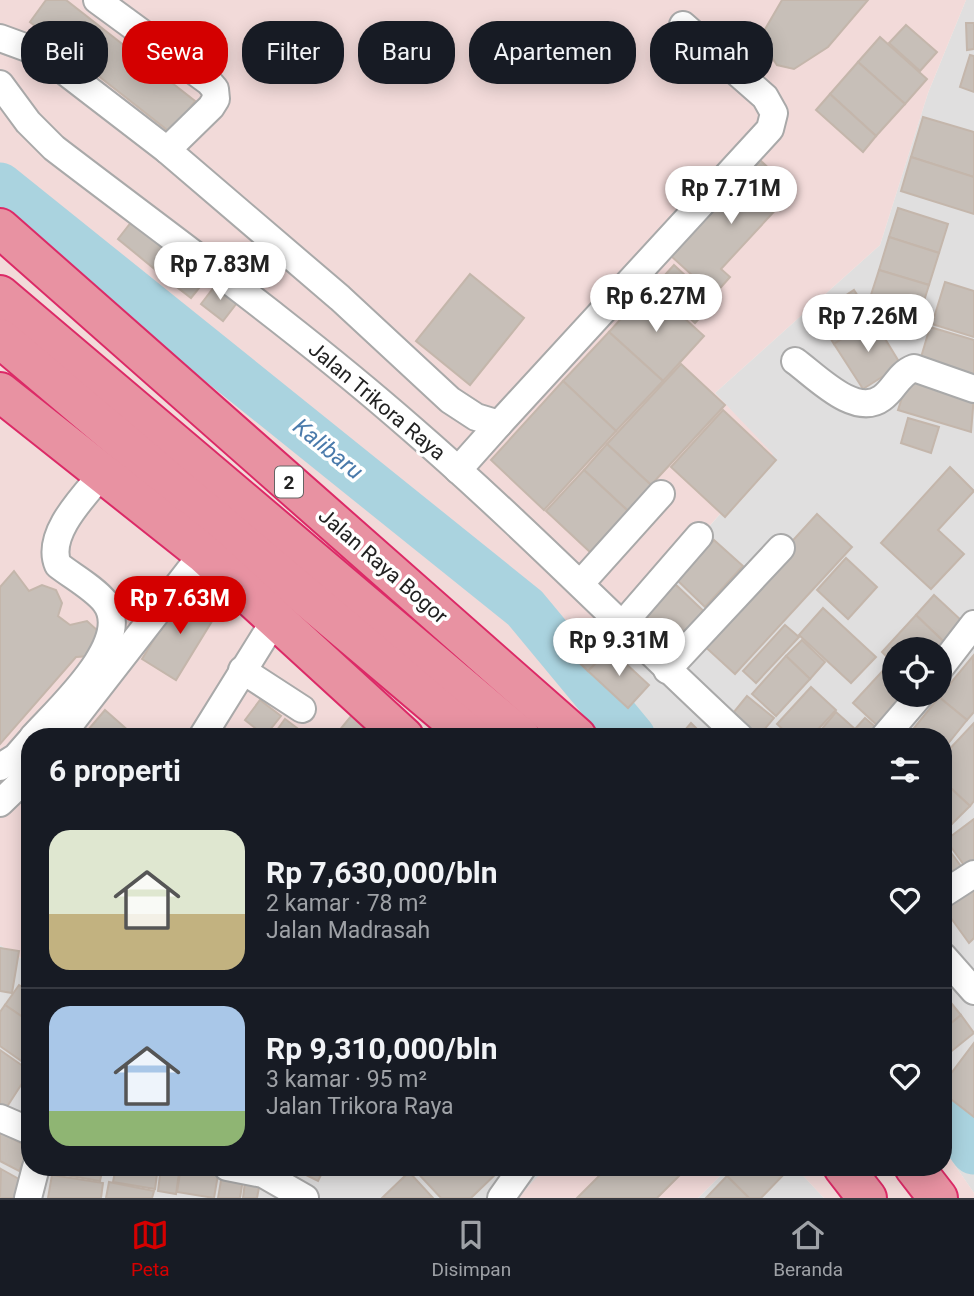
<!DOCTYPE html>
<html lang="id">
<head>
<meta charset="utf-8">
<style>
	:root { --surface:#171b24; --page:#242831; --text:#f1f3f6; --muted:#9ea1a6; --line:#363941; --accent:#d40000 }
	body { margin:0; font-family:Roboto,sans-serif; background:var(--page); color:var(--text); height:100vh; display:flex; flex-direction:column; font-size:26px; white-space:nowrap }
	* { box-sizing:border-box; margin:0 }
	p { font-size:23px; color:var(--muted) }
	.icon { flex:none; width:38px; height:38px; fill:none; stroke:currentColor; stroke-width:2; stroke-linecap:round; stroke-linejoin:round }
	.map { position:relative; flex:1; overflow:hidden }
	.panel { position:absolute; left:21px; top:728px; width:931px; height:448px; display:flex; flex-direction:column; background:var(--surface); border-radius:28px; box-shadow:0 4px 18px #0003 }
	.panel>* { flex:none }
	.guide { position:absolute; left:21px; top:21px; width:933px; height:63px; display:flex; gap:14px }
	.controls { position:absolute; left:882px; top:637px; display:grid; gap:14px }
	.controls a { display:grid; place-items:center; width:70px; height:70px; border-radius:50%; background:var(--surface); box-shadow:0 4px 18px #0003; font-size:35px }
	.price { position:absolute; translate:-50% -60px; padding:0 16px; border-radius:24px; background:#fff; color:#222; font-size:23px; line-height:46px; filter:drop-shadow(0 2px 4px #0008) }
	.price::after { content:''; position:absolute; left:50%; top:42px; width:21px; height:16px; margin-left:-10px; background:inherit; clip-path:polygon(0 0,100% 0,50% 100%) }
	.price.active { background:var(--accent); color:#fff }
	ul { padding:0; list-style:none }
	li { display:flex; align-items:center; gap:21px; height:175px; padding:0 28px }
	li+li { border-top:2px solid var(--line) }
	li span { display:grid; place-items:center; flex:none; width:196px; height:140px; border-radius:21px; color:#555 }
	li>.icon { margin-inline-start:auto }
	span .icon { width:84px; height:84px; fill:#fffc; stroke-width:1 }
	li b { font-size:30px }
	h2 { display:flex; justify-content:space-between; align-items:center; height:84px; padding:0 28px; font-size:30px }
	.tag { padding:0 24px; border-radius:28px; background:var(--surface); box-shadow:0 4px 18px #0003; font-size:24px; line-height:63px }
	.tag.active { background:var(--accent); color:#fff }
	.tabs { display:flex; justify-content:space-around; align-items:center; height:98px; border-top:2px solid var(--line); background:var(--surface); font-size:19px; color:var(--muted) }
	.tabs a { display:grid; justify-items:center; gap:4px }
	.tabs .active { color:var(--accent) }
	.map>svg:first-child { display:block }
</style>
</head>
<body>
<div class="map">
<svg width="974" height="1198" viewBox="0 0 974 1198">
	<rect width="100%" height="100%" fill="#f2efe9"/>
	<g fill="#e0dfdf" fill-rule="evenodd">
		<path d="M966 0H974V1193L943 1148V737H631L577 677 772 455 715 393 880 245 928 93ZM894 649H940V695H894Z"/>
		<polygon points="0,945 30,964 30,1167 542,1167 545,1170 517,1198 0,1198"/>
		<polygon points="729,1167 795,1167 824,1198 698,1198"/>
	</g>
	<g fill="#f2dad9">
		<polygon points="0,0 966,0 928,93 880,245 715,393 773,454 577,676 631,737 30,737 30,964 0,945"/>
		<polygon points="943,1148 974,1193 974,1198 824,1198 795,1167 943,1167"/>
		<polygon points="542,1167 729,1167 698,1198 517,1198 544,1170"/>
	</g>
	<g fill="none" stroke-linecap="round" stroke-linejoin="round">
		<g stroke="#aad3df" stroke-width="47">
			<polyline points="0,186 525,608 632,737"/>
			<polyline points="943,1109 974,1151"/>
		</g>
	</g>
	<g fill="#c7bfb8" stroke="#c4b6ab" stroke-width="2">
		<polygon points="46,0 66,0 195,101 171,133 30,22"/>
		<polygon points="782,0 868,0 828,47 794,69 777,65 766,49 764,31"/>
		<polygon points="966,23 974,23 974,49 967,50"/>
		<polygon points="906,25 937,52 920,71 889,43"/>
		<polygon points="880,37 927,79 905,104 858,62"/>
		<polygon points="970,55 974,56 974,92 960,87"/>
		<polygon points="858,62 905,104 876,136 830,94"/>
		<polygon points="830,94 876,136 863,152 816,110"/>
		<polygon points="923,117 974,132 974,177 911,157"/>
		<polygon points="911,157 974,177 974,214 901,191"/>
		<polygon points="760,160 793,191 721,269 730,277 714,295 671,256"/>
		<polygon points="898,208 948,224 939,253 889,237"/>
		<polygon points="136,216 181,253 163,276 118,239"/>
		<polygon points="889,237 939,253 929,285 879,270"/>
		<polygon points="181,255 208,277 191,298 164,277"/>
		<polygon points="674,265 714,302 695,323 655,286"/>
		<polygon points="879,270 929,285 919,317 869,301"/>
		<polygon points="470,274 524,318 470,385 416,341"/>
		<polygon points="218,282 240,299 223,321 201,304"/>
		<polygon points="945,282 974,291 974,337 932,324"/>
		<polygon points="650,287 704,336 663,381 609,332"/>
		<polygon points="854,290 873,319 834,344 816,315"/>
		<polygon points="873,319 901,365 863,389 834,344"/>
		<polygon points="930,327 974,340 974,381 919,364"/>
		<polygon points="609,332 663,381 616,431 563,381"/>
		<polygon points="681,364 725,405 651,485 607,444"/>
		<polygon points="909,376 974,396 971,432 898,410"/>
		<polygon points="563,381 616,431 544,510 491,460"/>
		<polygon points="723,410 776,460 725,517 671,467"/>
		<polygon points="908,418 939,427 931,453 901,443"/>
		<polygon points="607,444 651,485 628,511 584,470"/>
		<polygon points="950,467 974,491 938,530 964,554 931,589 881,543"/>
		<polygon points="584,470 628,511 590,552 546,511"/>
		<polygon points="817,514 852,547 735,674 700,642"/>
		<polygon points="714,540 743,566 705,607 677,580"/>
		<polygon points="846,558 877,587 848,619 817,590"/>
		<polygon points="14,571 29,591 42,585 56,590 62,603 58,616 70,625 87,621 98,631 90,656 76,657 0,744 0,587"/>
		<polygon points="674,583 712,619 683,651 645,615"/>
		<polygon points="183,592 217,613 176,680 142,659"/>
		<polygon points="934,595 963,622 944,642 916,615"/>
		<polygon points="823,608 876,657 851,683 799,635"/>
		<polygon points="916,615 944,642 938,649 894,649 894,664 882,652"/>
		<polygon points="785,625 799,637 756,683 743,671"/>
		<polygon points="590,630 610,649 588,671 569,653"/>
		<polygon points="802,640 825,662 810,679 786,656"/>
		<polygon points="610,649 649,685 628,708 588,671"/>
		<polygon points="786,656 810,679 776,716 752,694"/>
		<polygon points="973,656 974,712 967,720 939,697"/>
		<polygon points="889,664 894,669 894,695 910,695 880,728 853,703"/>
		<polygon points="811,687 836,710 811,737 791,737 777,724"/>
		<polygon points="747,696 774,718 758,737 741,737 725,723"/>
		<polygon points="939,697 967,720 943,750 943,737 914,737 910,733"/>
		<polygon points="260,700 281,716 265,736 245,720"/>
		<polygon points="105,710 130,732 126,737 82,737"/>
		<polygon points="836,712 855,729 848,737 815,737"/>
		<polygon points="352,715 377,737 334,737"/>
		<polygon points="865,718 880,731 875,737 863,737 855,729"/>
		<polygon points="285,719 309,737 272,737"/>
		<polygon points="691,723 705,737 679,737"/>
		<polygon points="974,723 974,801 970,806 943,781 943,756"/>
		<polygon points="943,781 970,806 952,824 943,816"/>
		<polygon points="974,819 974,868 969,872 946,840"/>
		<polygon points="949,850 966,873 943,890 943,854"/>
		<polygon points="974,883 974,938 969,943 943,907"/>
		<polygon points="0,948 19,951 12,993 0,991"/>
		<polygon points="19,985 30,992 30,1022 5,1005"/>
		<polygon points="943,993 961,1015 943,1030"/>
		<polygon points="5,1005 30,1022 30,1067 0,1046 0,1012"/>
		<polygon points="961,1015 974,1033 943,1058 943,1030"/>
		<polygon points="974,1043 974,1117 943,1093 943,1084"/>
		<polygon points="0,1050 30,1071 3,1113 0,1109"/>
		<polygon points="0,1132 30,1148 19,1171 0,1161"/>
		<polygon points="49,1167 103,1167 100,1181 48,1172"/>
		<polygon points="116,1167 158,1167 155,1189 113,1182"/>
		<polygon points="161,1167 180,1167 176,1194 158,1191"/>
		<polygon points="181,1167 219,1169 214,1198 177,1192"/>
		<polygon points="290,1167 325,1167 318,1181"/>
		<polygon points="412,1167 503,1167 471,1198 441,1198"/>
		<polygon points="608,1167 688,1167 657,1198 577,1198"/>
		<polygon points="736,1167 791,1167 761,1198 749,1198 727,1176"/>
		<polygon points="1,1169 26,1183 22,1198 0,1198"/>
		<polygon points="223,1169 244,1173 240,1198 218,1198"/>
		<polygon points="409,1172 433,1198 382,1198"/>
		<polygon points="246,1174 261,1177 257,1198 243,1198"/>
		<polygon points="52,1175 103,1183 101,1198 48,1198"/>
		<polygon points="727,1176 749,1198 706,1198"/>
		<polygon points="109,1182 154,1191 152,1198 106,1198"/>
	</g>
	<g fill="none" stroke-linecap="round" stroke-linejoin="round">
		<defs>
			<g id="minor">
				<polyline points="97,0 209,82 215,89 216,99 211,107 167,150"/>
				<polyline points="0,38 41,53 167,150 340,298 450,400 476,417 499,424 770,129 774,113 765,97 683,25"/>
				<path d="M0 84 28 122 54 148C174 240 298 329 412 429 525 527 630 635 740 737"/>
				<path d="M795 361C816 376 855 418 882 398 895 389 898 374 914 368L974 389"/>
				<polyline points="458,470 499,424"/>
				<polyline points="581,583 661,494"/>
				<polyline points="621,626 699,536"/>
				<polyline points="940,668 974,624"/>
				<polyline points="242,670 302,709"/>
				<polyline points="667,670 781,548"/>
				<path d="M33 737C57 710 135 641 105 602 94 588 72 576 58 565 45 534 85 495 103 473"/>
				<polyline points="60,737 203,553"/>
				<polyline points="202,737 276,618"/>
				<polyline points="884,737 920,695"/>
				<polyline points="0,767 16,757 30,741"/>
				<polyline points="0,803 30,774"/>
				<polyline points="943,894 974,874"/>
				<polyline points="943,956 974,991"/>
				<polyline points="0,1118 30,1131"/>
				<polyline points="227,1167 263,1174 305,1198"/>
				<polyline points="28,1198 36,1167"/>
				<polyline points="501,1198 523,1167"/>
			</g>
			<g id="highway">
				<polyline points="0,228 577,737"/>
				<polyline points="0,295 521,737"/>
				<polyline points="0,338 472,737"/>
				<polyline points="0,392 203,553 404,737"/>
				<polyline points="843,1167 867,1198"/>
				<polyline points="914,1167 938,1198"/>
			</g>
		</defs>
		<use href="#minor" stroke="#a9a9a9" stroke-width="30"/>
		<use href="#highway" stroke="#dc2a67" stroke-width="42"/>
		<use href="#minor" stroke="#fff" stroke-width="26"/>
		<use href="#highway" stroke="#e892a2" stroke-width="38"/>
	</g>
	<g text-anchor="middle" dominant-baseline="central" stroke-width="7" stroke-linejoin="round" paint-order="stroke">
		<rect fill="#fff" stroke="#646464" stroke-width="2" x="275" y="466.5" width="28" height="31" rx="5"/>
		<g font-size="19" font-weight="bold" fill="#222">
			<text x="289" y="482">2</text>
		</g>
		<g font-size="21" fill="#222" stroke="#fff">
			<text transform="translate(377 401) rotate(40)">Jalan Trikora Raya</text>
			<text transform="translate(383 566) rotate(41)">Jalan Raya Bogor</text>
		</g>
		<g font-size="23" font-style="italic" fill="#4a7aab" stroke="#fff">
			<text transform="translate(328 449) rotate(39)">Kalibaru</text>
		</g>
	</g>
</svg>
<div class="controls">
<a><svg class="icon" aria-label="locate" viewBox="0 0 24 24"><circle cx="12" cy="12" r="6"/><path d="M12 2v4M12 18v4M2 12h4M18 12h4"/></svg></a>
</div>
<b class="price" style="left:731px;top:226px">Rp 7.71M</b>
<b class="price" style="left:220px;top:302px">Rp 7.83M</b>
<b class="price" style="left:656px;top:334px">Rp 6.27M</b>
<b class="price" style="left:868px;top:354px">Rp 7.26M</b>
<b class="price active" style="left:180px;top:636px">Rp 7.63M</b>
<b class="price" style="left:619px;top:678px">Rp 9.31M</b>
<div class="guide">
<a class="tag">Beli</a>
<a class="tag active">Sewa</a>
<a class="tag">Filter</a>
<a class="tag">Baru</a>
<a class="tag">Apartemen</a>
<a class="tag">Rumah</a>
</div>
<section class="panel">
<h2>6 properti<svg class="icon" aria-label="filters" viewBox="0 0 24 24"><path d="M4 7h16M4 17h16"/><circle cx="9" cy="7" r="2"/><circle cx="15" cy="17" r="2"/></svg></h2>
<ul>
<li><span style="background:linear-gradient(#dfe7d0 60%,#c2b280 0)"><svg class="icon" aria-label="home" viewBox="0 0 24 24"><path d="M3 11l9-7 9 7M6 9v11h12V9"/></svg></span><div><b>Rp 7,630,000/bln</b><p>2 kamar · 78 m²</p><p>Jalan Madrasah</p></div><svg class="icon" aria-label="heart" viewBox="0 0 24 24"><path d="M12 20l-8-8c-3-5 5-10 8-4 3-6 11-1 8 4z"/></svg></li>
<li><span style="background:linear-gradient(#a9c7e8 75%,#8fb573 0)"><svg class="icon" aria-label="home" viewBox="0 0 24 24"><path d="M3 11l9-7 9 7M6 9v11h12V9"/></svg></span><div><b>Rp 9,310,000/bln</b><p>3 kamar · 95 m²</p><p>Jalan Trikora Raya</p></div><svg class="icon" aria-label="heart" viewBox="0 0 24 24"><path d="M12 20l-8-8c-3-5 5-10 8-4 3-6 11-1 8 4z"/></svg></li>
</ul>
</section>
</div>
<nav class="tabs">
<a class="active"><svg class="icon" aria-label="map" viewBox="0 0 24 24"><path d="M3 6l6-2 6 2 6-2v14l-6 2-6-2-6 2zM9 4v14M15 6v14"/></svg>Peta</a>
<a><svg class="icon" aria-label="saved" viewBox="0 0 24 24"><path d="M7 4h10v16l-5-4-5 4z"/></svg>Disimpan</a>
<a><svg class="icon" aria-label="home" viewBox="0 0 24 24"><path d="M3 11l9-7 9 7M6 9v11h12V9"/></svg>Beranda</a>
</nav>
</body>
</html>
